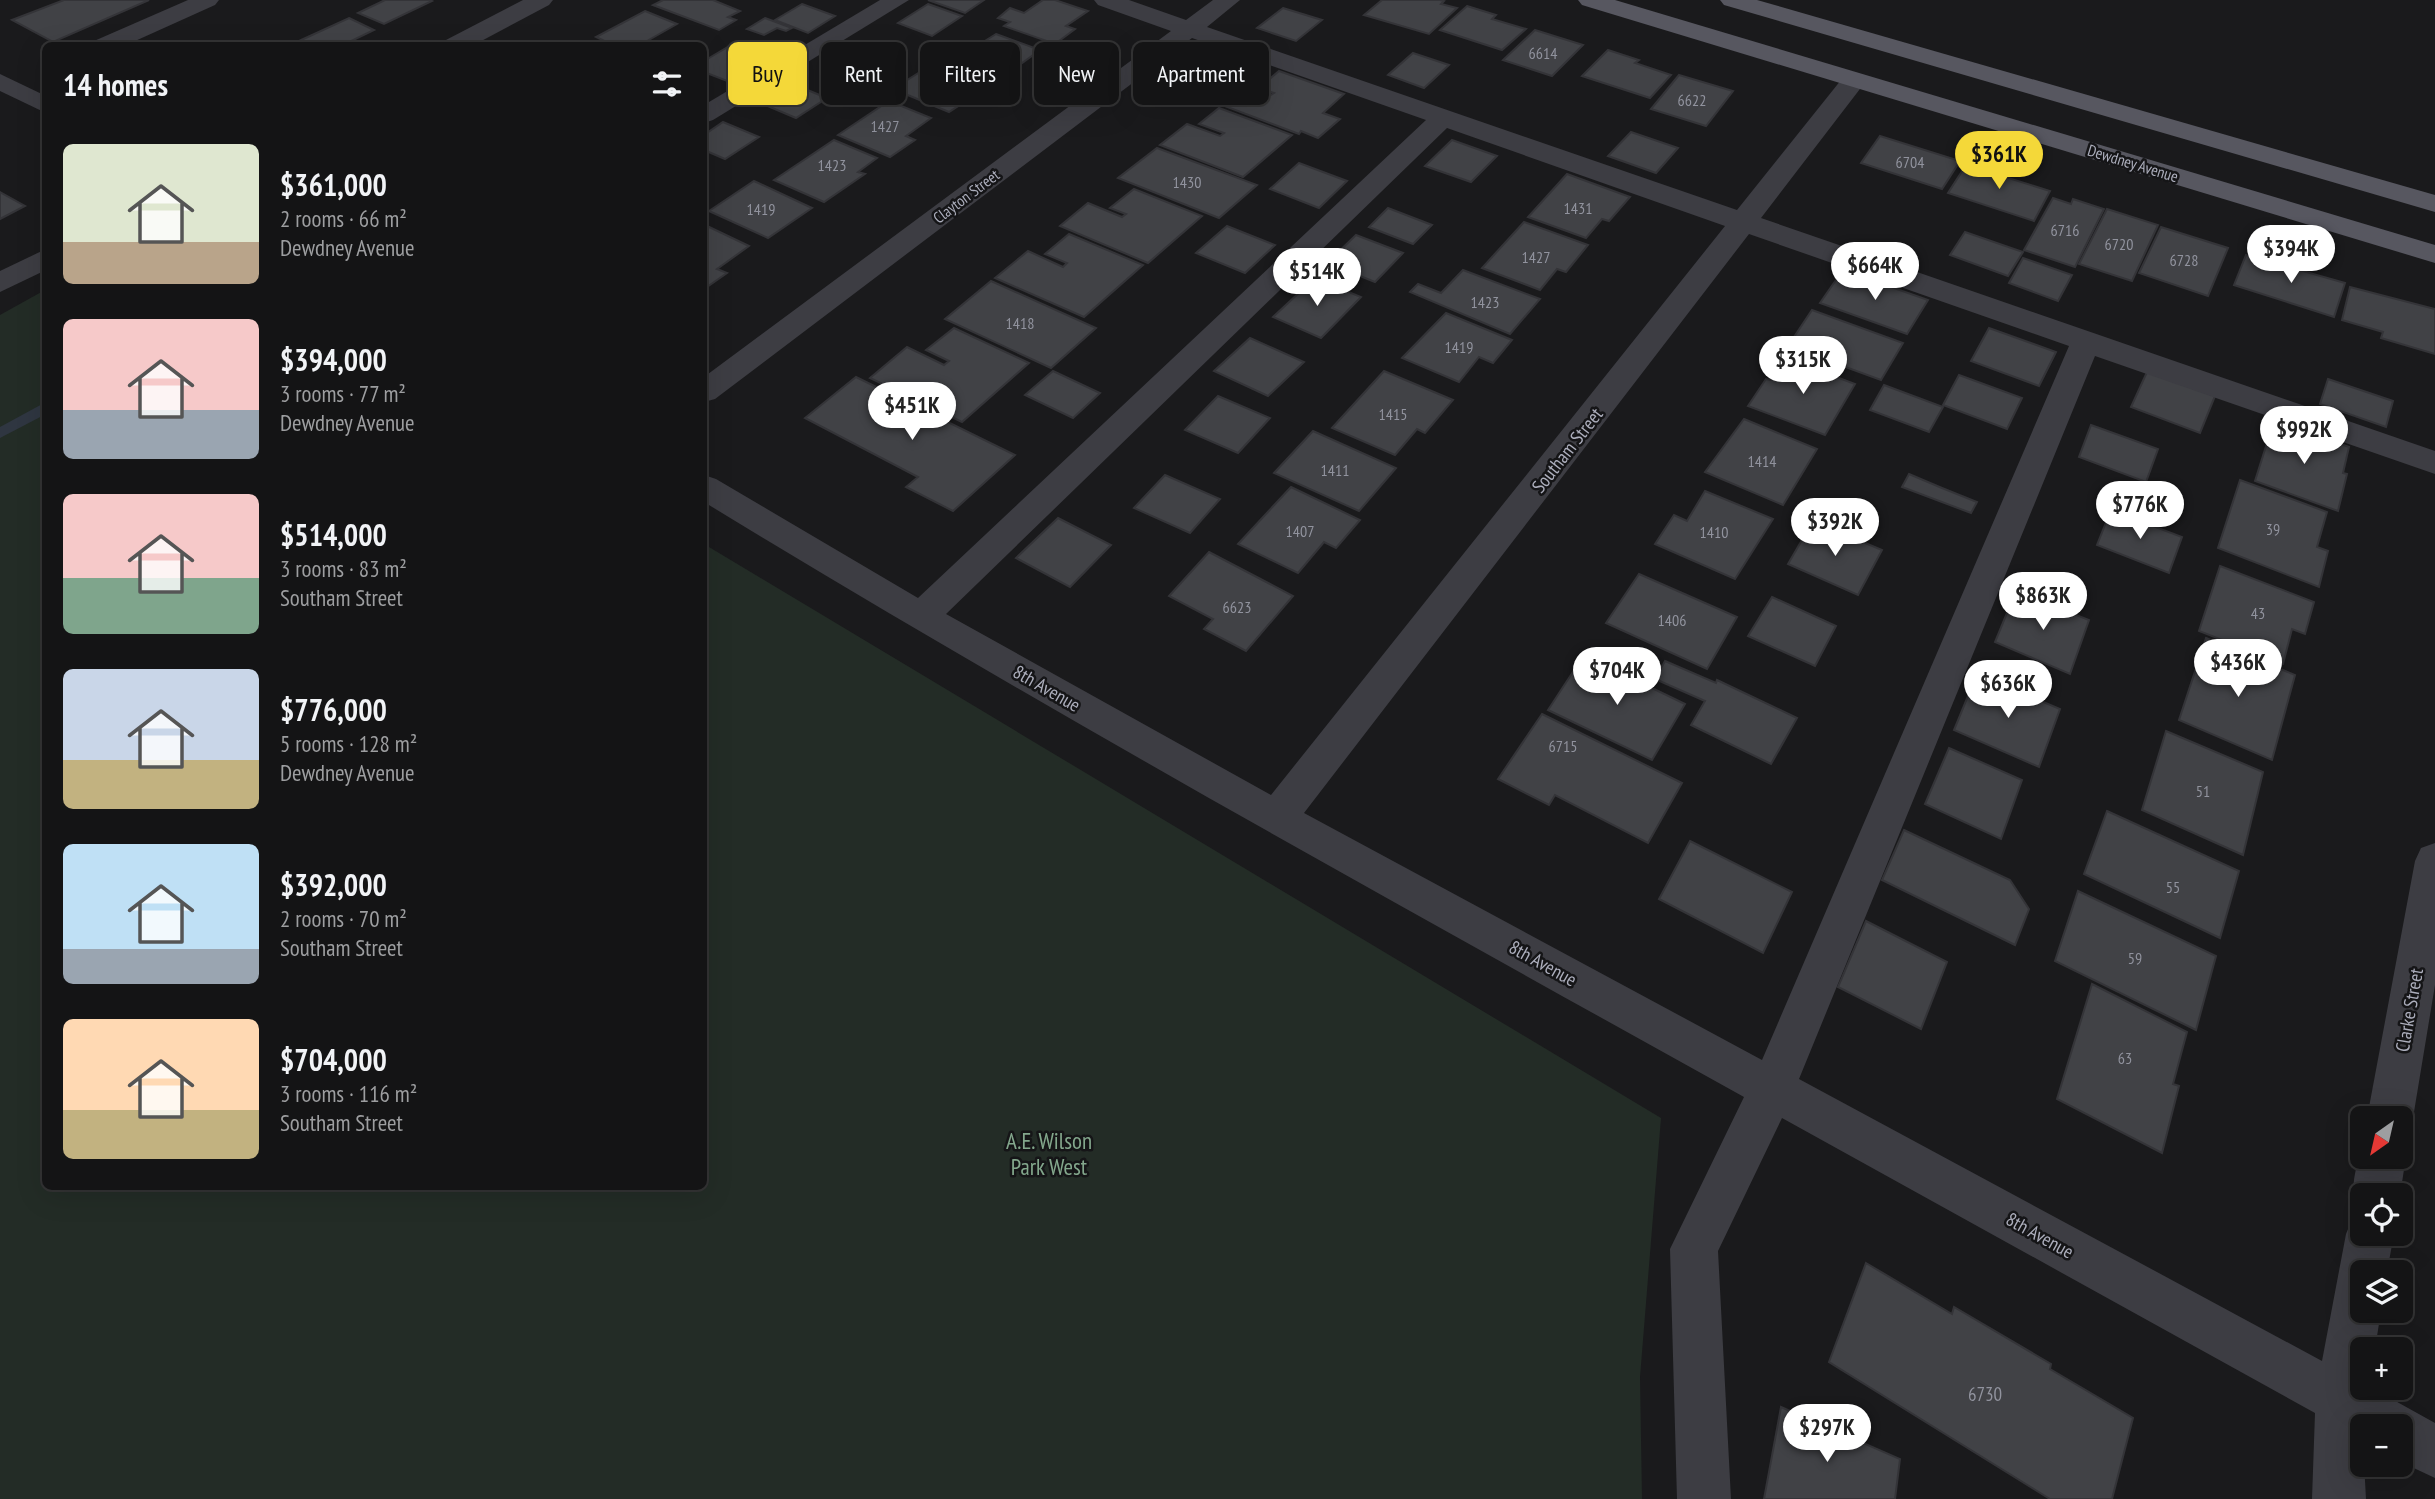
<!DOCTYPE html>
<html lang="en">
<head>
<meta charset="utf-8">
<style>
	:root { --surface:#141415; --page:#1d1d1e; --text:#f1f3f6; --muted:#9d9ea0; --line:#333334; --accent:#f4d839 }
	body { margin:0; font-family:"PT Sans Narrow",sans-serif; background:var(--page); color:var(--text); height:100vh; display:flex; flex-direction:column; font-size:26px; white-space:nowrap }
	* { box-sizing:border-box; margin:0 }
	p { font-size:23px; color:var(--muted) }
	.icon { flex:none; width:38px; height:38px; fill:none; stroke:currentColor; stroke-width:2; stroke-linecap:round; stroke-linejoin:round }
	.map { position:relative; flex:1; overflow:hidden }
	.panel { position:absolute; left:42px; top:42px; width:665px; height:1148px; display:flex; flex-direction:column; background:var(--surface); border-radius:10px; box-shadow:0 7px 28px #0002,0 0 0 2px var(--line) }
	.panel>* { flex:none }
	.guide { position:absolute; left:728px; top:42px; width:665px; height:63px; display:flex; gap:14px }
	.needle { width:46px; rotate:214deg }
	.buttons { position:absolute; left:2350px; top:1106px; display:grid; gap:14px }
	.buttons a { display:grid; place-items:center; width:63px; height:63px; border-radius:10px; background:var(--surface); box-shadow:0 7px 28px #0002,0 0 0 2px var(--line); font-size:35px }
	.price { position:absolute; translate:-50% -60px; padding:0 16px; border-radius:24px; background:#fff; color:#222; font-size:23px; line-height:46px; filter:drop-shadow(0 2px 4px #0008) }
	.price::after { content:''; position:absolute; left:50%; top:42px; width:21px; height:16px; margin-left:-10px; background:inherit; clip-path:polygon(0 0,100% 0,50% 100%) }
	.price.current { background:var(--accent); color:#111 }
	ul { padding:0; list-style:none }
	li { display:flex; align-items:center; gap:21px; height:175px; padding:0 21px }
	li span { display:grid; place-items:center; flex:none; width:196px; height:140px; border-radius:10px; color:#555 }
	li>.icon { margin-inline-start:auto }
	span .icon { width:84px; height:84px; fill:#fffc; stroke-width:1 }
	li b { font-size:30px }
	h2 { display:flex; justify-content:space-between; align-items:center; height:84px; padding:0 21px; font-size:30px }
	.pill { padding:0 24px; border-radius:10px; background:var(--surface); box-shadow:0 7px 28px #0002,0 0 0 2px var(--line); font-size:24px; line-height:63px }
	.pill.current { background:var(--accent); color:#111 }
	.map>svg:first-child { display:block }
</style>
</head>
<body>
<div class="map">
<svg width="2435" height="1499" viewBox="0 0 2435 1499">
	<rect width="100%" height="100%" fill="#1a1a1c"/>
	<polygon fill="#232c26" points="45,290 46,1186 704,1186 704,544 1661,1118 1640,1377 1642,1499 0,1499 0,315"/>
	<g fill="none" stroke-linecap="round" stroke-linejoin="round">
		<polygon fill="#2f3641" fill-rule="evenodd" points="46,402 46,414 0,438 0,427"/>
	</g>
	<g fill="#414246" stroke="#343438" stroke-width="2">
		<polygon points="64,0 149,0 53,42 12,20"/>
		<polygon points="385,0 430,0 432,1 384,24 358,13"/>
		<polygon points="663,0 713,0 740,11 728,17 736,20 719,30 653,5"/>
		<polygon points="928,0 984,0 965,13"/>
		<polygon points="1043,0 1055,0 1088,11 1066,26 1075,29 1055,44 1004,26 1010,22 998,18 1010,8 1024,13"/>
		<polygon points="1382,0 1440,0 1444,1 1441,4 1457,8 1429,34 1364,15"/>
		<polygon points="802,4 835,16 808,33 775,20"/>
		<polygon points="928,4 962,16 932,36 898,23"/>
		<polygon points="1467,6 1496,15 1492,19 1526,29 1502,50 1440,30"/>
		<polygon points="1283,8 1322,20 1296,41 1257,28"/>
		<polygon points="645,11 677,24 638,46 615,46 596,37"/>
		<polygon points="349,18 374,30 341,46 307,46 299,41"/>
		<polygon points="765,18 792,28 786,31 777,28 764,35 747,29"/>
		<polygon points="1535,30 1583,45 1552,76 1503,60"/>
		<polygon points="996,34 1040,50 996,82 948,64"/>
		<polygon points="731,45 765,59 727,81 704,72 704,61"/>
		<polygon points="846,48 861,55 845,65 830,58"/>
		<polygon points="1608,50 1639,60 1635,63 1671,75 1650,98 1582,76"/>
		<polygon points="1413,53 1449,65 1424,88 1388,75"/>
		<polygon points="931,65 987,87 949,112 893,89"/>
		<polygon points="1279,71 1344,94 1323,113 1340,119 1318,138 1301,131 1299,134 1214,102 1238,83 1271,95 1274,93 1259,88"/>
		<polygon points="1679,75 1733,91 1706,126 1651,109"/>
		<polygon points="788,82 827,98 796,118 756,101"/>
		<polygon points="889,101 931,118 906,136 915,140 890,157 838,135"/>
		<polygon points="1219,108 1292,135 1243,177 1160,145 1187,124 1220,136 1224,133 1199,124"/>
		<polygon points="723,122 759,137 725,159 704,150 704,135"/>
		<polygon points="1631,132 1678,148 1656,173 1608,156"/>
		<polygon points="1880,136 1960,161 1942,189 1861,163"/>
		<polygon points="834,140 877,158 858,172 865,174 824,202 774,180"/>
		<polygon points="1452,140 1497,156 1471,182 1425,166"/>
		<polygon points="1157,148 1257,185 1219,218 1118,178"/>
		<polygon points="1970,159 2006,170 2002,176 2050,191 2034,221 1948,193"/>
		<polygon points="1299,163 1347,181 1319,208 1270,189"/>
		<polygon points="1567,174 1630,197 1609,221 1602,219 1586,238 1528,217"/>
		<polygon points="754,181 812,208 768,238 709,211"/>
		<polygon points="1134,189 1202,216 1148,263 1060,226 1088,203 1122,217 1126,214 1110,208"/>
		<polygon points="0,192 25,206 0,219"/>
		<polygon points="2053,198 2071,204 2073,199 2104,209 2075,267 2024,250"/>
		<polygon points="1388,208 1432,225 1413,244 1369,227"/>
		<polygon points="2107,209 2158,225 2132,281 2079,264"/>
		<polygon points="1524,222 1588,245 1566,272 1557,269 1540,290 1482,268"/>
		<polygon points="705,225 749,246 717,269 727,273 704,289"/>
		<polygon points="1227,226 1275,245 1245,273 1196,253"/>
		<polygon points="2161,227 2228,248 2208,296 2139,273"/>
		<polygon points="1965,232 2023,252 2008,276 1950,255"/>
		<polygon points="1069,234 1143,265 1084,317 995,278 1028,251 1063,267 1067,263 1045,254"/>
		<polygon points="1356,235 1403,253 1375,282 1327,263"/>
		<polygon points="2246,255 2345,283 2334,317 2234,285"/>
		<polygon points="2023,258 2072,275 2058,301 2009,283"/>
		<polygon points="1463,270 1540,299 1510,334 1410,292 1418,284 1441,293"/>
		<polygon points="1843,270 1928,300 1907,334 1820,303"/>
		<polygon points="1315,278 1361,297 1321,338 1273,317"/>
		<polygon points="991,281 1096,328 1051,368 945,319"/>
		<polygon points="2350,287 2435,309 2435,354 2381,338 2383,332 2342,320"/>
		<polygon points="1812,310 1903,343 1881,380 1788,346"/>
		<polygon points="1446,313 1512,340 1493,363 1479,357 1459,382 1402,358"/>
		<polygon points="954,328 1029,363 962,422 870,378 907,347 944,365 949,361 926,350"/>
		<polygon points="1989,328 2056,352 2039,386 1971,361"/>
		<polygon points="1250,338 1304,362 1268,396 1214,371"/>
		<polygon points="1786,358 1855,384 1825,435 1748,406 1766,379 1771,380"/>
		<polygon points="1053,371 1100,393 1073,418 1025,395"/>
		<polygon points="1384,371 1453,400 1425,433 1417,429 1395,455 1332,428"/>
		<polygon points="2147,372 2215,396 2200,433 2131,407"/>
		<polygon points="1959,375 2022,398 2007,429 1943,405"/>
		<polygon points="856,377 1015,455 953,511 906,487 918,477 805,418"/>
		<polygon points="2328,379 2393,401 2386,427 2320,404"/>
		<polygon points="1884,385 1943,407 1929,432 1870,410"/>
		<polygon points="1218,396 1270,418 1238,453 1185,430"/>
		<polygon points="1744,419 1817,449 1783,505 1705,472"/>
		<polygon points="2274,421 2349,447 2343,473 2347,474 2338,511 2255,481"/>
		<polygon points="2091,425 2158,449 2146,482 2079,457"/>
		<polygon points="1313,431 1396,468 1359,511 1274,473"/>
		<polygon points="1909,474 1942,488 1977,502 1971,513 1902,487"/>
		<polygon points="1165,475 1220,499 1190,533 1134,508"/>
		<polygon points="2240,480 2327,512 2317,547 2328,551 2319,587 2218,548"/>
		<polygon points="1291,487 1360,520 1336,548 1324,542 1298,573 1238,544"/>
		<polygon points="1705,491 1773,519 1735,579 1655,544 1674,515 1687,521"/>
		<polygon points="2111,510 2182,537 2169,573 2097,545"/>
		<polygon points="1058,518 1111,545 1070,587 1016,558"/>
		<polygon points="1813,521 1882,550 1858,595 1788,564"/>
		<polygon points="1209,552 1293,596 1246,651 1204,629 1213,619 1169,596"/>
		<polygon points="2220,566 2314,602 2305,634 2292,629 2283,664 2199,631"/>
		<polygon points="1639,574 1737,617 1707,669 1606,623"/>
		<polygon points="2016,591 2089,620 2070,674 1995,642"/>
		<polygon points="1772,597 1836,626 1815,666 1748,636"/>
		<polygon points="2206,638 2295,675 2272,760 2179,720"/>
		<polygon points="1584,655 1685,704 1652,760 1548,710"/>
		<polygon points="1665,661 1716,683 1717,680 1797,718 1771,764 1691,725 1705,701 1655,679"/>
		<polygon points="1977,674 2060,709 2039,767 1954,730"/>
		<polygon points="1542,714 1682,783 1648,843 1555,795 1549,805 1498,779"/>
		<polygon points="2166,731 2263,772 2243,855 2142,810"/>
		<polygon points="1949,748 2022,780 2001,839 1925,804"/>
		<polygon points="2107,811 2239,871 2220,938 2084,874"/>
		<polygon points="1904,830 2010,880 2029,909 2015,945 1882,880"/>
		<polygon points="1690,841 1792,892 1763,953 1659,899"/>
		<polygon points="2078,891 2216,956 2196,1030 2055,961"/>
		<polygon points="1866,921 1947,962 1921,1029 1838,987"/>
		<polygon points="2092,984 2187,1032 2173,1084 2179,1086 2162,1153 2057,1099"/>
		<polygon points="1866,1263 1952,1314 1954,1307 2051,1364 2050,1369 2133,1418 2112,1499 2050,1499 1829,1362"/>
		<polygon points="1781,1407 1900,1459 1895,1499 1764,1499"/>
	</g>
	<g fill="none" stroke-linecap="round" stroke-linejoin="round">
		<g fill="#3d3d43" fill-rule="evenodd">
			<polygon points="188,0 219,0 215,5 124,46 91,46 94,41"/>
			<polygon points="523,0 553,0 549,5 472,46 441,46 444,41"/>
			<polygon points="880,0 909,0 713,120 704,123 704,105"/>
			<path d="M1094 0H1129L1186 20 1213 0H1240L1207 27 1737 210 1845 75H1863L1866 80 1863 85 1761 218 2435 451V474L2095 356 1799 1079 2322 1361 2346 1234 2353 1217 2362 1213C2347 1198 2355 1168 2362 1150V1157H2401V1144L2406 1157 2400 1195H2362V1234H2394L2387 1272H2362V1311H2381L2375 1349H2362V1388H2372L2435 1423V1478L2401 1462V1426H2362L2366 1499H2312L2315 1413 1782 1118 1718 1251 1731 1499H1677L1670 1249 1744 1097C1395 903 1045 710 704 502V475L716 479 918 598 1426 120 1192 38 715 399 704 402V377L1171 31 1098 5ZM1447 128 1725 226 1271 795 946 614ZM1749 234 2069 346 1762 1060 1304 813Z"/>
			<polygon points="0,74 46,96 46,113 0,91"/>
			<polygon points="46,249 46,270 0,292 0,271"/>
			<polygon points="2435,843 2435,985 2413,1118 2406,1134 2401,1136 2401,1118 2367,1118 2415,861 2421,848"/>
		</g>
		<g fill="#575760" fill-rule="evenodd">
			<polygon points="1578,0 1615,0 2435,245 2435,263 1582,5"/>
			<polygon points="1720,0 1757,0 2435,195 2435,212 1724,5"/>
		</g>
	</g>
	<g text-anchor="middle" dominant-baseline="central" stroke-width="5" stroke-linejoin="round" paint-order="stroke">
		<g font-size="16" fill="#91939e">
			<text x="1543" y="53">6614</text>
			<text x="1692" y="100">6622</text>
			<text x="885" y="126">1427</text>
			<text x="1910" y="162">6704</text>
			<text x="832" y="165">1423</text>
			<text x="1187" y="182">1430</text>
			<text x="1578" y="208">1431</text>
			<text x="761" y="209">1419</text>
			<text x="2065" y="230">6716</text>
			<text x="2119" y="244">6720</text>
			<text x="1536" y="257">1427</text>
			<text x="2184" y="260">6728</text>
			<text x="1485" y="302">1423</text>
			<text x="1020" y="323">1418</text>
			<text x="1459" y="347">1419</text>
			<text x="1393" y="414">1415</text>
			<text x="1762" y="461">1414</text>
			<text x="1335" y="470">1411</text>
			<text x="2273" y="529">39</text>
			<text x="1300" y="531">1407</text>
			<text x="1714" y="532">1410</text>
			<text x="1237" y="607">6623</text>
			<text x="2258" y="613">43</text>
			<text x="1672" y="620">1406</text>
			<text x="1563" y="746">6715</text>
			<text x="2203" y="791">51</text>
			<text x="2173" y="887">55</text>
			<text x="2135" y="958">59</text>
			<text x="2125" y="1058">63</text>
		</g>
		<g font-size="16" fill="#acaebc" stroke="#151517">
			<text transform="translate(2133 163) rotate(17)">Dewdney Avenue</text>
			<text transform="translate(966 196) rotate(-37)">Clayton Street</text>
		</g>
		<g font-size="19" fill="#acaebc" stroke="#151517">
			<text transform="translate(1567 450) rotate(-52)">Southam Street</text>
			<text transform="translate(1047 688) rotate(30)">8th Avenue</text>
			<text transform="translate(1543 963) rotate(29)">8th Avenue</text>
			<text transform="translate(2409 1010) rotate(-80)">Clarke Street</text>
			<text transform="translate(2040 1235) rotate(29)">8th Avenue</text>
		</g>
		<g font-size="19" fill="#91939e">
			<text x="1985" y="1394">6730</text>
		</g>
		<g font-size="23" fill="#83a78c" stroke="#151517">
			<text x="1049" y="1140">A.E. Wilson<tspan x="1049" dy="26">Park West</tspan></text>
		</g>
	</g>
</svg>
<div class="buttons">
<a><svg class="needle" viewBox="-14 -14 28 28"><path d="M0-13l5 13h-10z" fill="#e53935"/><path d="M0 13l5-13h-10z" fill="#9d9ea0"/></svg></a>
<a><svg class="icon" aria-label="locate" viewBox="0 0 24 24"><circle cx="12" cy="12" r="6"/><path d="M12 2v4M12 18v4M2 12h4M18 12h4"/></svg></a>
<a><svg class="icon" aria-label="layers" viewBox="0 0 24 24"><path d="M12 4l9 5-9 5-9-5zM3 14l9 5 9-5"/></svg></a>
<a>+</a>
<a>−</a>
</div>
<b class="price current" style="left:1999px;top:191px">$361K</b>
<b class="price" style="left:2291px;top:285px">$394K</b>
<b class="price" style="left:1875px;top:302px">$664K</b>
<b class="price" style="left:1317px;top:308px">$514K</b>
<b class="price" style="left:1803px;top:396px">$315K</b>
<b class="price" style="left:912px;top:442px">$451K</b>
<b class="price" style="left:2304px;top:466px">$992K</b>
<b class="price" style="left:2140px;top:541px">$776K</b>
<b class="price" style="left:1835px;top:558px">$392K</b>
<b class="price" style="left:2043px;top:632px">$863K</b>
<b class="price" style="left:2238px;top:699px">$436K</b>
<b class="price" style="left:1617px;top:707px">$704K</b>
<b class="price" style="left:2008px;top:720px">$636K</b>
<b class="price" style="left:1827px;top:1464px">$297K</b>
<div class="guide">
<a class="pill current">Buy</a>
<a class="pill">Rent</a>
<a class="pill">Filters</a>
<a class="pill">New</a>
<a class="pill">Apartment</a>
</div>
<section class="panel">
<h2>14 homes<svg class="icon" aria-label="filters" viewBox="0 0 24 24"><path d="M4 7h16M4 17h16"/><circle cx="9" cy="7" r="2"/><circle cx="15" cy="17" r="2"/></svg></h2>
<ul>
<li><span style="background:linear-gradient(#dfe7d0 70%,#b9a48a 0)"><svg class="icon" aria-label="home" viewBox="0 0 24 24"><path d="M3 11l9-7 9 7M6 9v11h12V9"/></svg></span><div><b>$361,000</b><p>2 rooms · 66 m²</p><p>Dewdney Avenue</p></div></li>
<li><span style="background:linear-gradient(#f6c9c9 65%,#9aa5b1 0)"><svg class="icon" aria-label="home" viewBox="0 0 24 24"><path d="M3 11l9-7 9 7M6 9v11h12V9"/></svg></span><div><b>$394,000</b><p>3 rooms · 77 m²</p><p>Dewdney Avenue</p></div></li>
<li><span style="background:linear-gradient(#f6c9c9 60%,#7fa58c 0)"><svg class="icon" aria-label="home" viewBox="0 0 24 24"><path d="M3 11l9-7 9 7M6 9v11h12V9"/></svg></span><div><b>$514,000</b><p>3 rooms · 83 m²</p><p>Southam Street</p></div></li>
<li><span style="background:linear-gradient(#c9d6e8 65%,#c2b280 0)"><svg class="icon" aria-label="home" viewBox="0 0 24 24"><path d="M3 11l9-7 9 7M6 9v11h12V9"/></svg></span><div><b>$776,000</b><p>5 rooms · 128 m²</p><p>Dewdney Avenue</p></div></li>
<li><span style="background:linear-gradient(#bfe0f5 75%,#9aa5b1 0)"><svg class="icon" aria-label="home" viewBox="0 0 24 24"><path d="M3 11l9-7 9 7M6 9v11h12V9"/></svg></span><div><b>$392,000</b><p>2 rooms · 70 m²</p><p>Southam Street</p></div></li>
<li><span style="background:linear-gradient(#ffd9b3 65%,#c2b280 0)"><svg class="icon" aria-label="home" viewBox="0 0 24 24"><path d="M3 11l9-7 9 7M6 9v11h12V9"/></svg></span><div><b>$704,000</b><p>3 rooms · 116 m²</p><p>Southam Street</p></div></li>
</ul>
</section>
</div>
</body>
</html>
